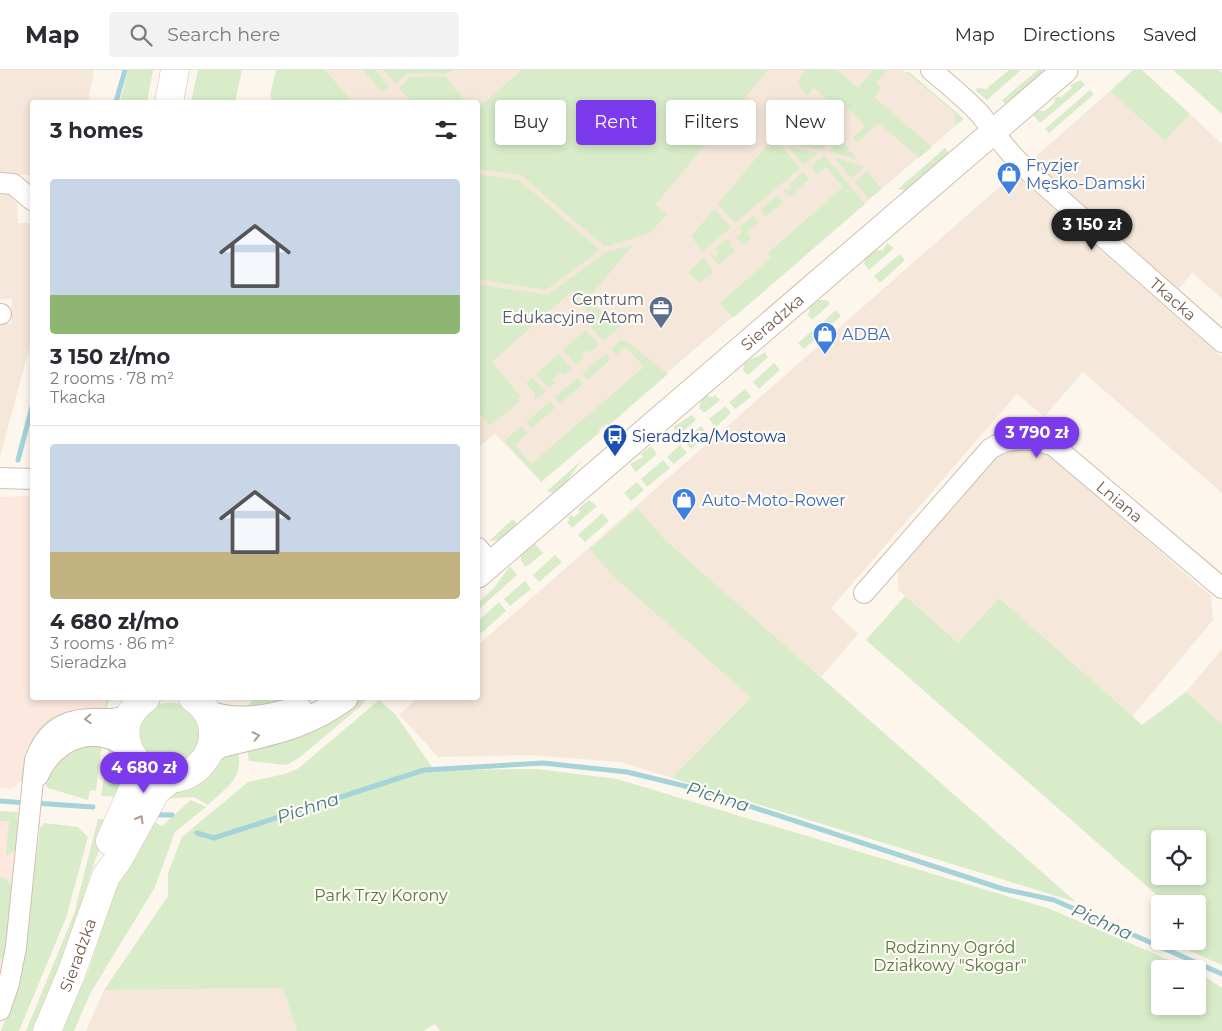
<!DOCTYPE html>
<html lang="en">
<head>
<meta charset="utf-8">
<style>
	:root { --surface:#fff; --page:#f2f2f3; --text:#2b2b33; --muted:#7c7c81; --line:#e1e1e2; --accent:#7c3aed }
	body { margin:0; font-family:Montserrat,sans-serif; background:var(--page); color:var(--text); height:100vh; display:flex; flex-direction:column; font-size:19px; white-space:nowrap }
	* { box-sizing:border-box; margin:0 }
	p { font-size:16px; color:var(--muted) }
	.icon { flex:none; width:28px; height:28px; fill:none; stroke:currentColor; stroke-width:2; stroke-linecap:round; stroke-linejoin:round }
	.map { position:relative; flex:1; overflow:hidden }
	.drawer { position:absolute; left:30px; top:30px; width:450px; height:600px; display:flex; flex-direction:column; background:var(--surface); border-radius:5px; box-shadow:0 2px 8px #0003 }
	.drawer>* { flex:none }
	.hud { position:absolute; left:495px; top:30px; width:475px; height:45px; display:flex; gap:10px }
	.tools { position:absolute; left:1151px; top:760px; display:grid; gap:10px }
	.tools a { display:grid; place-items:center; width:55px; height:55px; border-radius:5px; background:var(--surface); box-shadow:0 2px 8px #0003; font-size:25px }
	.price { position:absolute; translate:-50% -42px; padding:0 11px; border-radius:18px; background:var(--accent); color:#fff; font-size:16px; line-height:32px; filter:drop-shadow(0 1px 2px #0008) }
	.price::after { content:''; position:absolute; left:50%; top:30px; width:15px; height:11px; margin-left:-8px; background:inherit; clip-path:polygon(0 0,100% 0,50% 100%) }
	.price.current { background:#222; color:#fff }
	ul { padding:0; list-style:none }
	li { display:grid; align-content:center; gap:10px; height:265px; padding:0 20px }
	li+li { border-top:1px solid var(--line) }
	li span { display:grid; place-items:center; height:155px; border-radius:5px; color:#555 }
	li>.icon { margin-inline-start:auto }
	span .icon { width:90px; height:90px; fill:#fffc; stroke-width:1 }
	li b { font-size:21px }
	h2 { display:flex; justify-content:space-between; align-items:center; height:60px; padding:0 20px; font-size:21px }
	.pill { padding:0 18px; border-radius:5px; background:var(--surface); box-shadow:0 2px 8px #0003; font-size:18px; line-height:45px }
	.pill.current { background:var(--accent); color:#fff }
	header { display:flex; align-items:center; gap:30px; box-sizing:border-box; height:70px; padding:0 25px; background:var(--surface); border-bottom:1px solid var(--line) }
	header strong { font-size:24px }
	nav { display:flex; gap:28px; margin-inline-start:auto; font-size:18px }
	.search { width:350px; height:45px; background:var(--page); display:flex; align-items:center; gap:12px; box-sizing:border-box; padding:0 18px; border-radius:5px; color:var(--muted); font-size:19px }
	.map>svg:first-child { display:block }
</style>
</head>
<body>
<header>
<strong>Map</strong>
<div class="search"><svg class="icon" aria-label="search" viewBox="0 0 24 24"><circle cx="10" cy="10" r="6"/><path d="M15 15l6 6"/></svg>Search here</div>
<nav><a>Map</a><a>Directions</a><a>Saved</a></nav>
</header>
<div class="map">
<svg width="1222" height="961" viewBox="0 0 1222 961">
	<rect width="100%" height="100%" fill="#fdf6ec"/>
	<g fill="#f5e8da">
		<polygon points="0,0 94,0 88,32 32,32 32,105 0,105"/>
		<polygon points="277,0 902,0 955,43 955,56 541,411 495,364 478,377 478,32 270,32"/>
		<polygon points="1110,21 1165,71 1190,44 1222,74 1222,229 1192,202 1179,219 1032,90"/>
		<polygon points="1014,104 1222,287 1222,423 1083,302 1044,347 1017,324 831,538 858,564 821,607 793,583 672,708 620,692 529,685 438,687 399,644 418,628 478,628 478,575"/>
		<polygon points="0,119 5,119 17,134 18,153 32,153 32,268 0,387 0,253 11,253 12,229 0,229"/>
		<polygon points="1042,378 1211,526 1213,550 1132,647 999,528 958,574 898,520 898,501 1002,381"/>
		<polygon points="1222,579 1222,654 1186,622"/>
		<polygon points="283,918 297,961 86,961 104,920"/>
	</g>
	<g fill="#fde8e0">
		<polygon points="32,426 32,628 106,628 105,639 63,642 45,654 27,678 21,711 11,719 0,718 0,427"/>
		<polygon points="21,750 0,911 0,751"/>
	</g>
	<g fill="#d8ecc9" fill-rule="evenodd">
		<polygon points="128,0 153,0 147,32 120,32"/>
		<polygon points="198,0 242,0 235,32 191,32"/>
		<polygon points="276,0 325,0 352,32 277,32 270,25"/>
		<polygon points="365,0 375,0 389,17 383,23 364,1"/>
		<polygon points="384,0 452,0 448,4 408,3 396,14"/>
		<polygon points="522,0 768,0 655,135 667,144 650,163 605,177 521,105 478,99 478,38"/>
		<polygon points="805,0 837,0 858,18 874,0 887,0 876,13 881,17 874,27 932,77 919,88 879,53 857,72 853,68 865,56 845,35 840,40 814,18 808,25 800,18 798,11"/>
		<polygon points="1009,0 1021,0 987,30 975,20 978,18 986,19"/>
		<polygon points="1038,0 1046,0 1005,34 1002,30"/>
		<polygon points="1133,0 1142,0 1190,44 1165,71 1110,21"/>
		<polygon points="1173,0 1219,0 1222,3 1222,44"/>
		<polygon points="905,2 909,2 964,49 955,56 955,43"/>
		<polygon points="445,6 466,32 412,32 399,18 410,7"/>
		<polygon points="1081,10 1085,15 1040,53 1032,44 1035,41 1045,41 1055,32 1054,30 1058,26 1060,28 1072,18 1070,15"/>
		<polygon points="1090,20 1094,24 1049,63 1045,59"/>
		<polygon points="787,47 821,76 829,67 833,70 821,80 784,73 775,63"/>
		<polygon points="841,70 858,90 828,81"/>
		<polygon points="768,74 781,76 800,98 735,153 718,134"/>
		<polygon points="788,77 818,83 804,95"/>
		<polygon points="945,78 949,83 906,121 898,119"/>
		<polygon points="824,85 865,134 733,248 720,233 771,188 768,183 843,117 826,97 817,104 811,97"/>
		<polygon points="833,87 863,96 864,97 851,108"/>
		<polygon points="867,101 882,119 869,129 855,112"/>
		<polygon points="803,102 809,109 790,127 783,120 785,118 788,121 792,118 790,114"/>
		<polygon points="478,104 519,110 600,180 546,220 478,209"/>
		<polygon points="777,125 783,132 765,147 760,140"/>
		<polygon points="714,139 731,157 703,181 691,167"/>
		<polygon points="753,146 759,152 747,163 751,168 743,175 733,164 738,166 742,162 739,158"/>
		<polygon points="727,169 732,173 730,175 735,181 719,195 709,184 710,183 715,187 719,183 715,179"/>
		<polygon points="887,173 894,178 869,200 864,194 865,189 875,181 883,180"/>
		<polygon points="633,175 587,230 621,256 603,271 590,256 596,251 571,222 492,292 520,326 518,333 490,356 478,341 478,214 548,225 606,182"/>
		<polygon points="900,184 905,190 880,213 874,206"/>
		<polygon points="704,187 713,202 699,213 689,202"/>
		<polygon points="819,230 827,230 830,234 812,250 808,245 810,237"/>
		<polygon points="836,240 841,246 822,263 817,257"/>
		<polygon points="586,260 599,275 589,283 586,280 581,284 584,288 576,295 563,280"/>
		<polygon points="813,260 818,267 804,279 798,273"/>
		<polygon points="620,270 628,272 668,304 609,355 606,353 598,359 600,362 541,412 506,373 506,369 522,356 528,363 515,375 531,394 644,297 626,277 616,285 611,279"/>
		<path d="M765 282 768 287 748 305 743 300 744 294C750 288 757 288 765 282Z"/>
		<polygon points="606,283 611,289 588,310 582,303"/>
		<polygon points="559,284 572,298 565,305 561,302 552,310 555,313 549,318 536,304"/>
		<polygon points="774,293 780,300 759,319 753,312"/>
		<polygon points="532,307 546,322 534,331 535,324 526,313"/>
		<polygon points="578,308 583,314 560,334 554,327"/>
		<polygon points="745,319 751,327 735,339 729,332"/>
		<polygon points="715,325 720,330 704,343 699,338 701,331 706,326 713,327"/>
		<polygon points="550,332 555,338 532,358 526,352"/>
		<polygon points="725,336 731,343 716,357 709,349"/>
		<polygon points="692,345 696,350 679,365 673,357"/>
		<polygon points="701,356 708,364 691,379 684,371"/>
		<polygon points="680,375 687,383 674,394 667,387"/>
		<polygon points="651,376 657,384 636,402 630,394 643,387 641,384"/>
		<polygon points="582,390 564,415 554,423 547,421"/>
		<polygon points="663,390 670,398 647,417 641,409"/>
		<polygon points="637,412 644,420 631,431 624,423"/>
		<polygon points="589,430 597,436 572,458 567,452 570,450 568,448 571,445 574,447 580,442 578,439"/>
		<polygon points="637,438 665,470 1076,832 672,708 751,627 612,505 590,479"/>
		<polygon points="602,443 609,451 585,472 578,465"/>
		<polygon points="513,449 518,455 500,470 489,471"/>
		<polygon points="534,473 543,483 526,497 521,491 521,485"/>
		<polygon points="555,485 562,492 539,512 533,505"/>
		<polygon points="510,496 517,505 478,540 478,533 494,518"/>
		<polygon points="525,511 531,519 510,536 504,529"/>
		<path d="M905 526 958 573 999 528 1142 655 1186 622 1222 654V895L1167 871H1198V834H1167L866 570ZM1160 769H1198V806H1160Z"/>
		<polygon points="499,532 506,541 478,566 478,551"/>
		<path d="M106 628H110L106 640 25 711H21C23 683 35 650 65 642 77 638 92 640 104 639Z"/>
		<polygon points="255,628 306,628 291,633 246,637"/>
		<polygon points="355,628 367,628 362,635 299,688 286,695 249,691 246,674"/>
		<polygon points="379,630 396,645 434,700 537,699 617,709 1050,839 1190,899 1160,899 1160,936 1198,936 1198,902 1222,918 1222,961 440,961 435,954 423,961 297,961 283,918 104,920 168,826 168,803 182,767 248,712 285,704 299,698"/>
		<circle cx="170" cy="664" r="31"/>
		<polygon points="102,672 96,721 90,720 88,730 48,718 44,712 66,680"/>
		<polygon points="109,676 123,686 123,727 101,726"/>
		<path d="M238 676C243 710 231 713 208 735L194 727 157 729Z"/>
		<polygon points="191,730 206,737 175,762 155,817 90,924 74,961 62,961 88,902 128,784 154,752 162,756"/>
		<polygon points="0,741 18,742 17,749 21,750 18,778 8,785 6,784 9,751 0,751"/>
		<polygon points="98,749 112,750 95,790 65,884 32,961 26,961 74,844"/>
		<polygon points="44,753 78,757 88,767 66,848 19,961 1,961 20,911 40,758"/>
		<polygon points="0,807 6,808 14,819 6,882 0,890"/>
	</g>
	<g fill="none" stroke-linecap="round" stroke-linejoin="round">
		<g stroke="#a5d3da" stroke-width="5">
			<polyline points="116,32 125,0"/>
			<polyline points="18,390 32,337"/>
			<polyline points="0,731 26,733"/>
			<polyline points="34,733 93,737"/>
			<polyline points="159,745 172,745"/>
			<polyline points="197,763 214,768 424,700 543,693 627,702 697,719 1003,819 1054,830 1222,904"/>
		</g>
		<defs>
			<g id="minor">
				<path id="s1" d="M931 0C948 14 965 28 980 44 995 63 1007 82 1025 98L1222 272"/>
				<polyline points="0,113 13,114 32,130"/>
				<polyline points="0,244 1,244"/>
				<polyline points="0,408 32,409"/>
				<polyline points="478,478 491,494"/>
				<path id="s2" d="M864 523 990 379C1010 366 1033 368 1054 376L1222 518"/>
				<path d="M38 706C55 669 94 652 128 679"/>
				<path d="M0 940 9 913 16 877 35 690C44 664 62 650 90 649 100 648 112 651 121 647 126 645 130 641 134 638"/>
			</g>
			<g id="tertiary">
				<path id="s3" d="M478 505 1065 0"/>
				<path d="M208 643C237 655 271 647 299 639"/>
				<path d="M210 681 220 675C270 662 302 659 345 628"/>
			</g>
			<g id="secondary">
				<polyline points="169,32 175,0"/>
				<path d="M146 628C93 663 155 738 199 696 207 688 213 678 213 666 214 651 206 636 193 628"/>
				<polyline points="110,771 136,712 136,693"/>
				<path id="s4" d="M47 961 71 904 106 806 118 790 156 721 172 708"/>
			</g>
		</defs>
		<use href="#minor" stroke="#d1beb0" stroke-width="22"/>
		<use href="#tertiary" stroke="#d1beb0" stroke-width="27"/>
		<use href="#secondary" stroke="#d6c0b0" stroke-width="29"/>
		<use href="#minor" stroke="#fff" stroke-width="20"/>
		<use href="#tertiary" stroke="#fff" stroke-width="25"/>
		<use href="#secondary" stroke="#fff" stroke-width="28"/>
	</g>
	<defs><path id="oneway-chevron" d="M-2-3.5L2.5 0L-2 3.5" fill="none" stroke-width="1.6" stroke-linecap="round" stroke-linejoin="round" transform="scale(1.25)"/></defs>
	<g stroke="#af9d94">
		<use href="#oneway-chevron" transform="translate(88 649) rotate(177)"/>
		<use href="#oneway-chevron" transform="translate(256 666) rotate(-12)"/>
		<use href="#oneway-chevron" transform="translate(140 749) rotate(-60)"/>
	</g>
	<defs>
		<symbol id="shop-pin" viewBox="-11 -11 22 30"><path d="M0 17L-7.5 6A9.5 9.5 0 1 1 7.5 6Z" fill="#3f7fe0" stroke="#fffaf3"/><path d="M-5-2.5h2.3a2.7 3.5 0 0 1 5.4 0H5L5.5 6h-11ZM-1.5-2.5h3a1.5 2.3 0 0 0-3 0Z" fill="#fff"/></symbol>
		<symbol id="office-pin" viewBox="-11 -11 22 30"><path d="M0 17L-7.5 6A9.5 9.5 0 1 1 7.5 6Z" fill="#5c6f8a" stroke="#fffaf3"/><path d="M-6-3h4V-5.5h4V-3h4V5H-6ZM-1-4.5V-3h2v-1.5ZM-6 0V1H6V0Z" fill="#fff"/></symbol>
		<symbol id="bus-pin" viewBox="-11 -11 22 30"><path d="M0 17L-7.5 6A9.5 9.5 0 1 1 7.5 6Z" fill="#1a4fb4" stroke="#fffaf3"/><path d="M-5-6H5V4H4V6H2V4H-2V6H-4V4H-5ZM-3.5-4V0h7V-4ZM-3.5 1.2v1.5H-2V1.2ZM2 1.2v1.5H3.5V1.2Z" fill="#fff"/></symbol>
	</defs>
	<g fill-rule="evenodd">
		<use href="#shop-pin" x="995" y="90" width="28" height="38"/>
		<use href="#office-pin" x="647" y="224" width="28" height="38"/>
		<use href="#shop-pin" x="811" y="250" width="28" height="38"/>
		<use href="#bus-pin" x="601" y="352" width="28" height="38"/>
		<use href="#shop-pin" x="670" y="416" width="28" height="38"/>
	</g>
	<g text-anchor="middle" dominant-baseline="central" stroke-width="4.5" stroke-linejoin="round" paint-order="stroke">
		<g font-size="16" fill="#366cbe" stroke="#fffaf3" text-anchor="start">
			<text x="1026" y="95">Fryzjer<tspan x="1026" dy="18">Męsko-Damski</tspan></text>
			<text x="842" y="264">ADBA</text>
			<text x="702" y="430">Auto-Moto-Rower</text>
		</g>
		<g font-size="16" fill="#4e5e75" stroke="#fffaf3" text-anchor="end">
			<text x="644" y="229">Centrum<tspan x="644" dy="18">Edukacyjne Atom</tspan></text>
		</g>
		<g font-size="16" fill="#7a5c4d" stroke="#fffaf3">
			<text stroke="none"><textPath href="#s1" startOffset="334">Tkacka</textPath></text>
			<text stroke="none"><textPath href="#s3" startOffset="388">Sieradzka</textPath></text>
			<text stroke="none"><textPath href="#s2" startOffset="344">Lniana</textPath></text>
			<text stroke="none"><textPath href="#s4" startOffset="82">Sieradzka</textPath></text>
		</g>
		<g font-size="16" fill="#164399" stroke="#fffaf3" text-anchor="start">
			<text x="632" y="366">Sieradzka/Mostowa</text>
		</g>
		<g font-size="16" fill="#537a41" stroke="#fffaf3">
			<text x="381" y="825">Park Trzy Korony</text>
			<text x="950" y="877">Rodzinny Ogród<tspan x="950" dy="18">Działkowy "Skogar"</tspan></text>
		</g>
		<g font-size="18" font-style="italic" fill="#437c86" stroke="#fffaf3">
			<text transform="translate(718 727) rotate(17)">Pichna</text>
			<text transform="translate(308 738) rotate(-18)">Pichna</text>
			<text transform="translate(1102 852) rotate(24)">Pichna</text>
		</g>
	</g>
</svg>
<div class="tools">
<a><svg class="icon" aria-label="locate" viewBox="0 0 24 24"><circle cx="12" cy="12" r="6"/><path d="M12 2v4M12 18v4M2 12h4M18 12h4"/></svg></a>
<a>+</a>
<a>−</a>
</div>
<b class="price current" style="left:1092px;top:181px">3 150 zł</b>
<b class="price" style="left:1037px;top:389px">3 790 zł</b>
<b class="price" style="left:144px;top:724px">4 680 zł</b>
<div class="hud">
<a class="pill">Buy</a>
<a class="pill current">Rent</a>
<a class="pill">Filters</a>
<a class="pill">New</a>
</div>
<section class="drawer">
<h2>3 homes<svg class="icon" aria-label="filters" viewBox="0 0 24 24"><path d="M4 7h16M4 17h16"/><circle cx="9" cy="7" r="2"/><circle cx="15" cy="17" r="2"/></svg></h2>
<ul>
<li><span style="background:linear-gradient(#c9d6e8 75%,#8fb573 0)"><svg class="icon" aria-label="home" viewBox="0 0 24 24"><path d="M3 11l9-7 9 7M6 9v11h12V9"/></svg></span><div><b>3 150 zł/mo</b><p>2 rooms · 78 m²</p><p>Tkacka</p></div></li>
<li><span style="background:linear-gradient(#c9d6e8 70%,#c2b280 0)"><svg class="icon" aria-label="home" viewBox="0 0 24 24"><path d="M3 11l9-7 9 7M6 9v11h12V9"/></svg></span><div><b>4 680 zł/mo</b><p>3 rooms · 86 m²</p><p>Sieradzka</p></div></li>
</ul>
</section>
</div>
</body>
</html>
